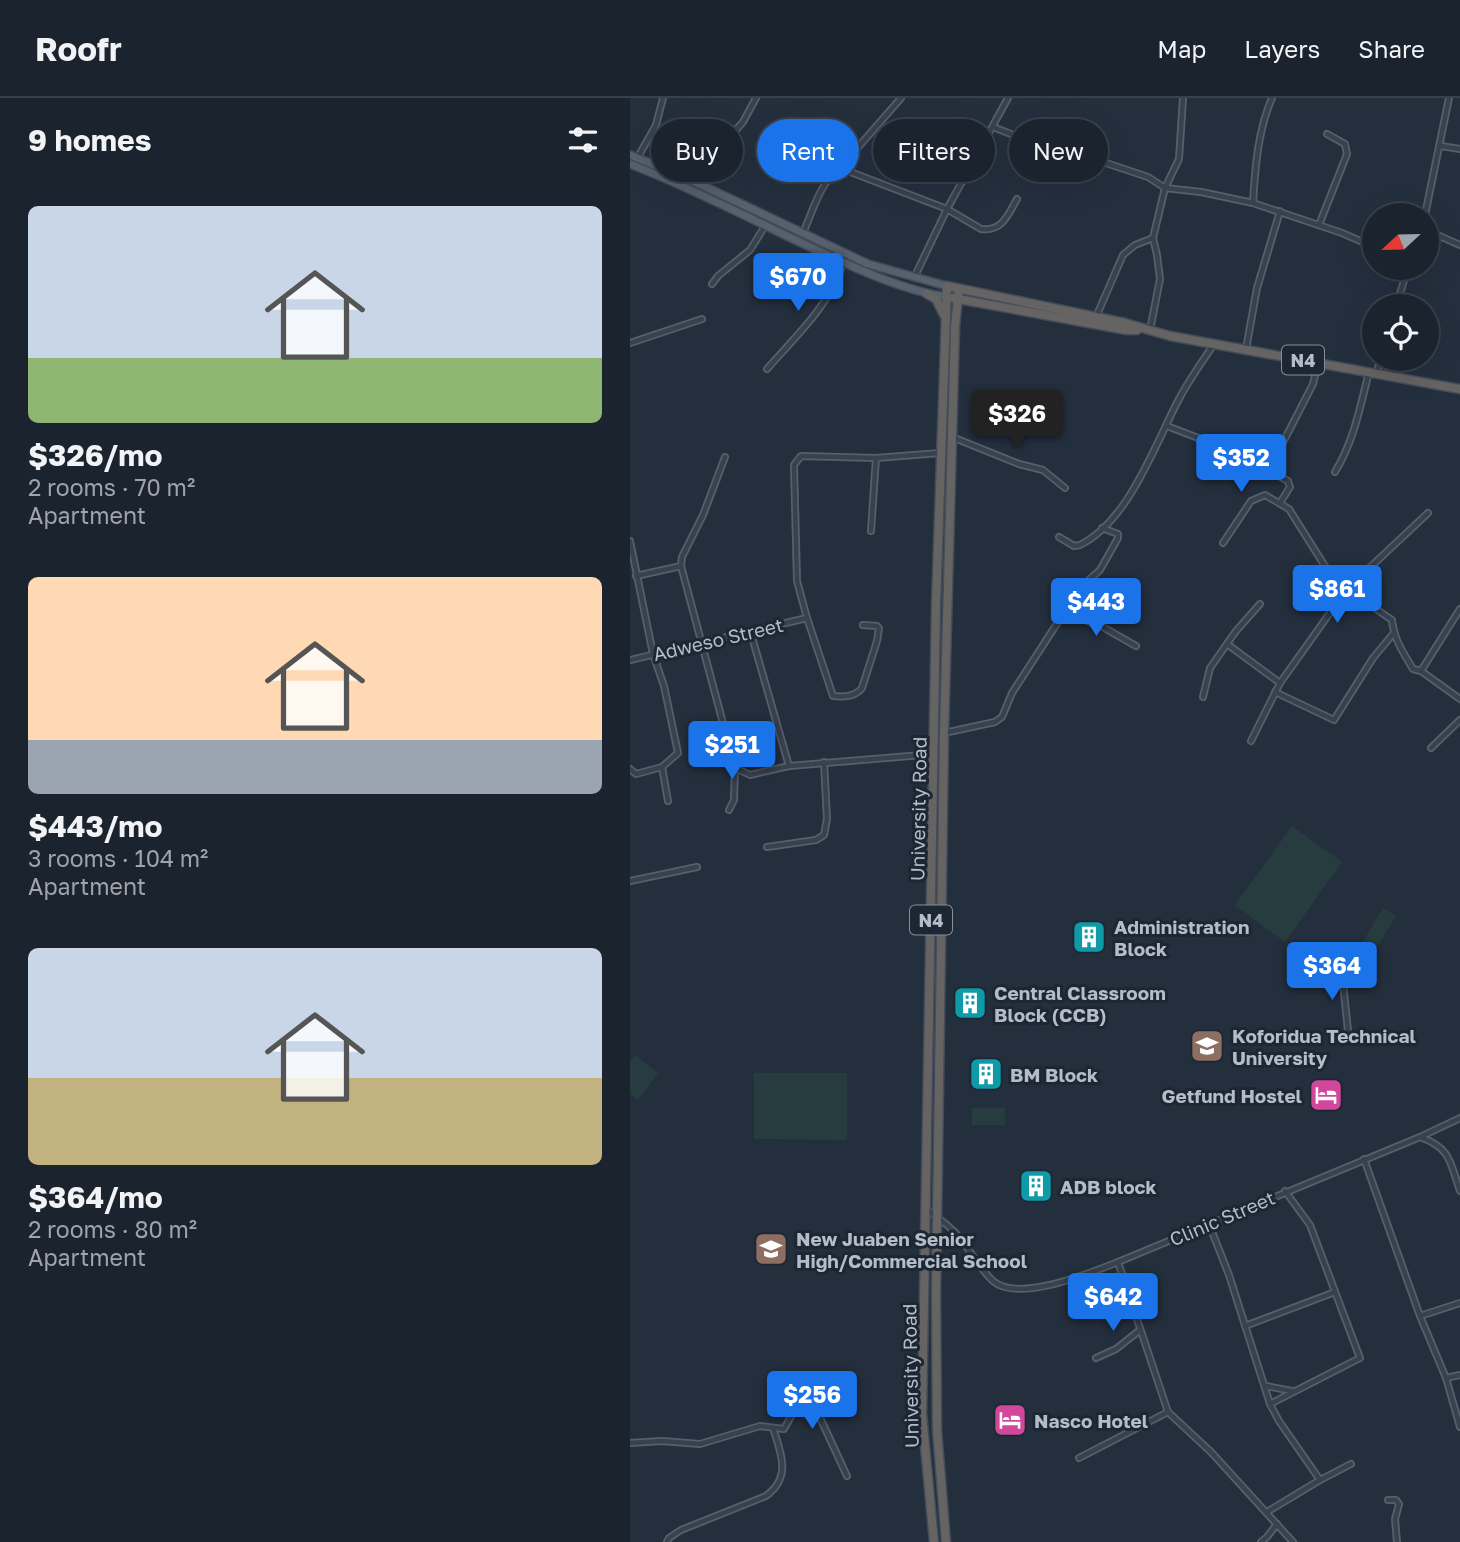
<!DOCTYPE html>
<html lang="en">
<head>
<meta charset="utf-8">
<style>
	:root { --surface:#1b232e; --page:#282f3a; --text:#f1f3f6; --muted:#a0a4aa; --line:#39404a; --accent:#1a73e8 }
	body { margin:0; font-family:"Golos Text",sans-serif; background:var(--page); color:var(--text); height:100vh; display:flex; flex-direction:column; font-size:26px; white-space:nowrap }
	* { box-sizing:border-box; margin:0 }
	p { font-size:23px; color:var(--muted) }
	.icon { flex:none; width:38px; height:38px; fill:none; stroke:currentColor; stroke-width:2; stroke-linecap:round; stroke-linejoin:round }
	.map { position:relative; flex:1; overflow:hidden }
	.drawer { display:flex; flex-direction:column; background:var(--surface); width:630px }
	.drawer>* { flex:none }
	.hud { position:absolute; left:21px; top:21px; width:665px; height:63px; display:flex; gap:14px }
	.needle { width:46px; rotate:248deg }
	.tools { position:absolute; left:732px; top:105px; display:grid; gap:14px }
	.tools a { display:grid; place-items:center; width:77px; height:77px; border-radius:50%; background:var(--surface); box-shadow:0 7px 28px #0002,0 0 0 2px var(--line); font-size:35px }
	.price { position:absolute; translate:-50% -60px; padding:0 16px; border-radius:7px; background:var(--accent); color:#fff; font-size:23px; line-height:46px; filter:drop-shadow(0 2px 4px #0008) }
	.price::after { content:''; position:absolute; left:50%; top:42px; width:21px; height:16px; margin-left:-10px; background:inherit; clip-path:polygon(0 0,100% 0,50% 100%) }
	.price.on { background:#222; color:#fff }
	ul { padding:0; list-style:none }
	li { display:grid; align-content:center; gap:14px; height:371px; padding:0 28px }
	li span { display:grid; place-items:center; height:217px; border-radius:10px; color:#555 }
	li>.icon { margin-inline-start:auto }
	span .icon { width:126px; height:126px; fill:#fffc; stroke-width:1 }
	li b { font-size:30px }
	h2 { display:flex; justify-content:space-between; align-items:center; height:84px; padding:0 28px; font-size:30px }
	.pill { padding:0 24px; border-radius:32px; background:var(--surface); box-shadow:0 7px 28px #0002,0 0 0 2px var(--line); font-size:24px; line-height:63px }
	.pill.on { background:var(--accent); color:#fff }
	header { display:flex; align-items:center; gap:42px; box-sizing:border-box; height:98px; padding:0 35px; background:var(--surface); border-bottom:2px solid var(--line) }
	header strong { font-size:33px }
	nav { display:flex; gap:38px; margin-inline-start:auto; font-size:24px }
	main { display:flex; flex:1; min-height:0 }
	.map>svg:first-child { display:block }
</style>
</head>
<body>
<header>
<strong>Roofr</strong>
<nav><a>Map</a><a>Layers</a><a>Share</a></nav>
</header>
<main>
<section class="drawer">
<h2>9 homes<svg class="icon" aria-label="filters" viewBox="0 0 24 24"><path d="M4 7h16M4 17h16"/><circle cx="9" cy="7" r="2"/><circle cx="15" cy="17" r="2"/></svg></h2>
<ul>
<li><span style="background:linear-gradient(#c9d6e8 70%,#8fb573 0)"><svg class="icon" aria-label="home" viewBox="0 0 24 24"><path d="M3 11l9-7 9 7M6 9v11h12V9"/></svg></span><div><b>$326/mo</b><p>2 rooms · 70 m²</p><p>Apartment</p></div></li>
<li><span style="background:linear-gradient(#ffd9b3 75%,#9aa5b1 0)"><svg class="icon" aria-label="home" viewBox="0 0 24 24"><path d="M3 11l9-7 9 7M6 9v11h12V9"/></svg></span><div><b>$443/mo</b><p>3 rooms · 104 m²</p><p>Apartment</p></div></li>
<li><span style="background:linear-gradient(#c9d6e8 60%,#c2b280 0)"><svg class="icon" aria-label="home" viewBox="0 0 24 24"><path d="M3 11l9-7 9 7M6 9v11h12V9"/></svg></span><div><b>$364/mo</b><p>2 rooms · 80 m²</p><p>Apartment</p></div></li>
</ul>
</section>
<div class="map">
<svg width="830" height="1444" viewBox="0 0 830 1444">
	<rect width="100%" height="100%" fill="#242f3e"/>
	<g fill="#263c3f">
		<polygon points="662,728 712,764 655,844 605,807"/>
		<polygon points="753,810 766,818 745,853 732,845"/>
		<polygon points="5,957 28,975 8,1002 0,996 0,963"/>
		<polygon points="124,975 217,975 217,1042 124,1041"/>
		<rect x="342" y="1010" width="33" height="17"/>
	</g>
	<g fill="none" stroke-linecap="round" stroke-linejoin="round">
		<defs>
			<g id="minor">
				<path d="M271 0 210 70 317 111 351 131C372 134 378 117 387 101"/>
				<polyline points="363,29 440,59 470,63 518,79 535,90 571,94 623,105 712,135 744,149"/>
				<polyline points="811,48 830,51"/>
				<polyline points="8,59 26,27 33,0"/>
				<polyline points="62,81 113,24 126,0"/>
				<path d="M623 105C625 70 628 32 642 0"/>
				<polyline points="795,117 819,0"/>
				<polyline points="689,127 717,56 715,46 697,36"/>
				<polyline points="796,132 830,147"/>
				<path d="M173 135C182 115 191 82 210 70"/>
				<polyline points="284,180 317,111 378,0"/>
				<polyline points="82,186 88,178 120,152 135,128"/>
				<polyline points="766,208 778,170"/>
				<polyline points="466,219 493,157 505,147 523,140"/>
				<polyline points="520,232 530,181 527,157 523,140 535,90 549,61 553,0"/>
				<polyline points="0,245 72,221"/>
				<polyline points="616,251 627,190 650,113"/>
				<path d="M137 271C165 239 201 206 213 165"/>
				<polyline points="747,275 750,261"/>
				<polyline points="537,328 602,353 658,383 660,389 650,405"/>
				<polyline points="322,339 389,366 413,372 435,390"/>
				<polyline points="641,373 643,364 683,286 688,265"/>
				<path d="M705 374C724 343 730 309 739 274"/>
				<polyline points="241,433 246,360"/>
				<path d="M429 439 444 448 450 447C499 423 525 346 549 301 559 282 572 264 584 246"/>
				<polyline points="0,443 23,556 34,588 48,655 32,669 6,676 0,671"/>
				<path d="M593 445 621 403 635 397 659 411 698 473 717 491 762 522C764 542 773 554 783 571L791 573"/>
				<polyline points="51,468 105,670 120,677 159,668 120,532"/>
				<polyline points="6,478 51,468 52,459 73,417 95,359"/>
				<polyline points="830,511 791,573 830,601"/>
				<polyline points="435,515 471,528 506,548"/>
				<path d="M233 527 247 528 249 530 247 543 232 590C225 599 214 599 203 598L177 520 167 483 164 367 171 358 246 360 310 355"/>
				<polyline points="597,546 650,585"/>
				<polyline points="0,562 177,520"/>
				<polyline points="645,594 704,622 743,560 763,536"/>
				<polyline points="573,599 580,570 606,533 630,506"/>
				<polyline points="314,635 365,624 372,619 382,595 450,490 470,472 488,440 488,436 472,430"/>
				<polyline points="621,643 650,585 717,491 798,415"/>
				<polyline points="801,650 830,622"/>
				<polyline points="159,668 304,656"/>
				<polyline points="32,669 38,703"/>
				<polyline points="99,712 104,702 105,670"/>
				<polyline points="137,749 186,742 194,737 197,721 194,664"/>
				<polyline points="0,783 67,769"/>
				<polyline points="694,867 705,868 712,875 718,933"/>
				<path d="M790 1039C821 1050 820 1064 830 1093"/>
				<polyline points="734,1061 790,1218 816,1280 830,1329"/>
				<path d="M297 1112C309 1120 321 1129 330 1140 341 1154 350 1171 363 1183 388 1205 460 1175 488 1164L790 1039 830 1020"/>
				<polyline points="579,1126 599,1177 640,1306 649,1323 690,1382 637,1414"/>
				<polyline points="488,1164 538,1314 581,1354 663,1444"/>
				<polyline points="790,1218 830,1205"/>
				<polyline points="615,1228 705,1194"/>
				<polyline points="466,1260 486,1251 510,1232"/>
				<polyline points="816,1280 830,1277"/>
				<polyline points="177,1281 179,1296 217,1378"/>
				<polyline points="636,1288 662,1293"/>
				<polyline points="640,1306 730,1260 680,1127 655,1093"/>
				<polyline points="0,1345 32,1343 70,1346 130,1328 154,1331 170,1302 179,1296"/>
				<polyline points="449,1360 538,1314"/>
				<polyline points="690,1382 721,1366"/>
				<polyline points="758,1402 766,1402 769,1406 765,1421 767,1444"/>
				<path d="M37 1444 39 1440 51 1432 136 1398C162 1379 151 1355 143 1330"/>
				<polyline points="631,1444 637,1439 647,1426"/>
			</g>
			<g id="primary">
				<polyline points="0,57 61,82 238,166 317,188"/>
				<path d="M0 66C67 92 130 126 195 156 234 174 274 192 316 199"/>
			</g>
			<g id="trunk">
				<polyline points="297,196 306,201 314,217"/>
				<polyline points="323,200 496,232 507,232"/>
				<polyline points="304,1444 292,1316 306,507 317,188 495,225 540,238 830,291"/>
				<polyline points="316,1444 307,1332 306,1196 314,635 325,228 329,191"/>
			</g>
		</defs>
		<use href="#minor" stroke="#565f6c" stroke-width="8"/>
		<use href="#primary" stroke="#414a57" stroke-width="10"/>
		<use href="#trunk" stroke="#434c59" stroke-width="11"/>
		<use href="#minor" stroke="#38414e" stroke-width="4.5"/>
		<use href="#primary" stroke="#56606e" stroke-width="7"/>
		<use href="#trunk" stroke="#656462" stroke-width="8"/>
	</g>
	<defs>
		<symbol id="building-square" viewBox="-11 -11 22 22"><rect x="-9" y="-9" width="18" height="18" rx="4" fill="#0f9aa8" stroke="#1d2633"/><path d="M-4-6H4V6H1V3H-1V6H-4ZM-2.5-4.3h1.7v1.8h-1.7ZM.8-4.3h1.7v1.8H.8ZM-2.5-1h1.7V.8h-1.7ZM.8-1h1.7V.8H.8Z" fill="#fff"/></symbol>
		<symbol id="school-square" viewBox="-11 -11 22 22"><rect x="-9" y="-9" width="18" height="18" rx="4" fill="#8d6e63" stroke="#1d2633"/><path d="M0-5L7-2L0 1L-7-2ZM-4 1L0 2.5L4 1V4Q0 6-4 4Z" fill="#fff"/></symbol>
		<symbol id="hotel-square" viewBox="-11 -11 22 22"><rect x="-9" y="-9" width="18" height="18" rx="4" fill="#d1479c" stroke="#1d2633"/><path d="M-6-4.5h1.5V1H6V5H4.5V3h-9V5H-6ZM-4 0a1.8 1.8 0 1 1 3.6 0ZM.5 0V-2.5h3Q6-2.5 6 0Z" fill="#fff"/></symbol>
	</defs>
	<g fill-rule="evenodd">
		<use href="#building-square" x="440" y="820" width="38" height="38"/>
		<use href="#building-square" x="321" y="886" width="38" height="38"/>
		<use href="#school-square" x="558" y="929" width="38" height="38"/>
		<use href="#building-square" x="337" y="957" width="38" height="38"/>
		<use href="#hotel-square" x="677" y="978" width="38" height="38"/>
		<use href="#building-square" x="387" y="1069" width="38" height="38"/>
		<use href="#school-square" x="122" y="1132" width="38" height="38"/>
		<use href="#hotel-square" x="361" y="1303" width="38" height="38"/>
	</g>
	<g text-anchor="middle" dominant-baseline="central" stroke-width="6" stroke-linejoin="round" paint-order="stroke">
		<g fill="#1d2633" stroke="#878f9c" stroke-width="2">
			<rect x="652" y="247.5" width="42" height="29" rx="5"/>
			<rect x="280" y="807.5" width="42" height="29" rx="5"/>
		</g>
		<g font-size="18" font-weight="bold" fill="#b4bcc9">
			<text x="673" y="262">N4</text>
			<text x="301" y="822">N4</text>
		</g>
		<g font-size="19" fill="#b4bcc9" stroke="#1d2633">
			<text transform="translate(88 541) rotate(-13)">Adweso Street</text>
			<text transform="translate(288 711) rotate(-89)">University Road</text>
			<text transform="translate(592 1120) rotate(-23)">Clinic Street</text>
			<text transform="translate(280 1278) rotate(-91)">University Road</text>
		</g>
		<g font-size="19" font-weight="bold" fill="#b4bcc9" stroke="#1d2633" text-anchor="start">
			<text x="484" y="828">Administration<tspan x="484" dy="22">Block</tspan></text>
			<text x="364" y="894">Central Classroom<tspan x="364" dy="22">Block (CCB)</tspan></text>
			<text x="602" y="937">Koforidua Technical<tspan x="602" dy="22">University</tspan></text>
			<text x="380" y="976">BM Block</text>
			<text x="672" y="997" text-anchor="end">Getfund Hostel</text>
			<text x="430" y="1088">ADB block</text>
			<text x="166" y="1140">New Juaben Senior<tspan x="166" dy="22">High/Commercial School</tspan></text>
			<text x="404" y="1322">Nasco Hotel</text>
		</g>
	</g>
</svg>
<div class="tools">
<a><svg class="needle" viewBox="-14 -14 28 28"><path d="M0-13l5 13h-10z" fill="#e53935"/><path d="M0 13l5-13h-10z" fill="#a0a4aa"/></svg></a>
<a><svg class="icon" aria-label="locate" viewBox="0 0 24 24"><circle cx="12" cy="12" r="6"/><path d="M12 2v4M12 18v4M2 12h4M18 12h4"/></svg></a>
</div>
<b class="price" style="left:168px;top:215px">$670</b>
<b class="price on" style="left:387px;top:352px">$326</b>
<b class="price" style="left:611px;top:396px">$352</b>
<b class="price" style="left:707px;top:527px">$861</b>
<b class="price" style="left:466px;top:540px">$443</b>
<b class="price" style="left:102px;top:683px">$251</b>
<b class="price" style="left:702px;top:904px">$364</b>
<b class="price" style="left:483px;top:1235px">$642</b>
<b class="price" style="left:182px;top:1333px">$256</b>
<div class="hud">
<a class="pill">Buy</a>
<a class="pill on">Rent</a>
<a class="pill">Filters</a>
<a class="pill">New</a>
</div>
</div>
</main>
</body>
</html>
